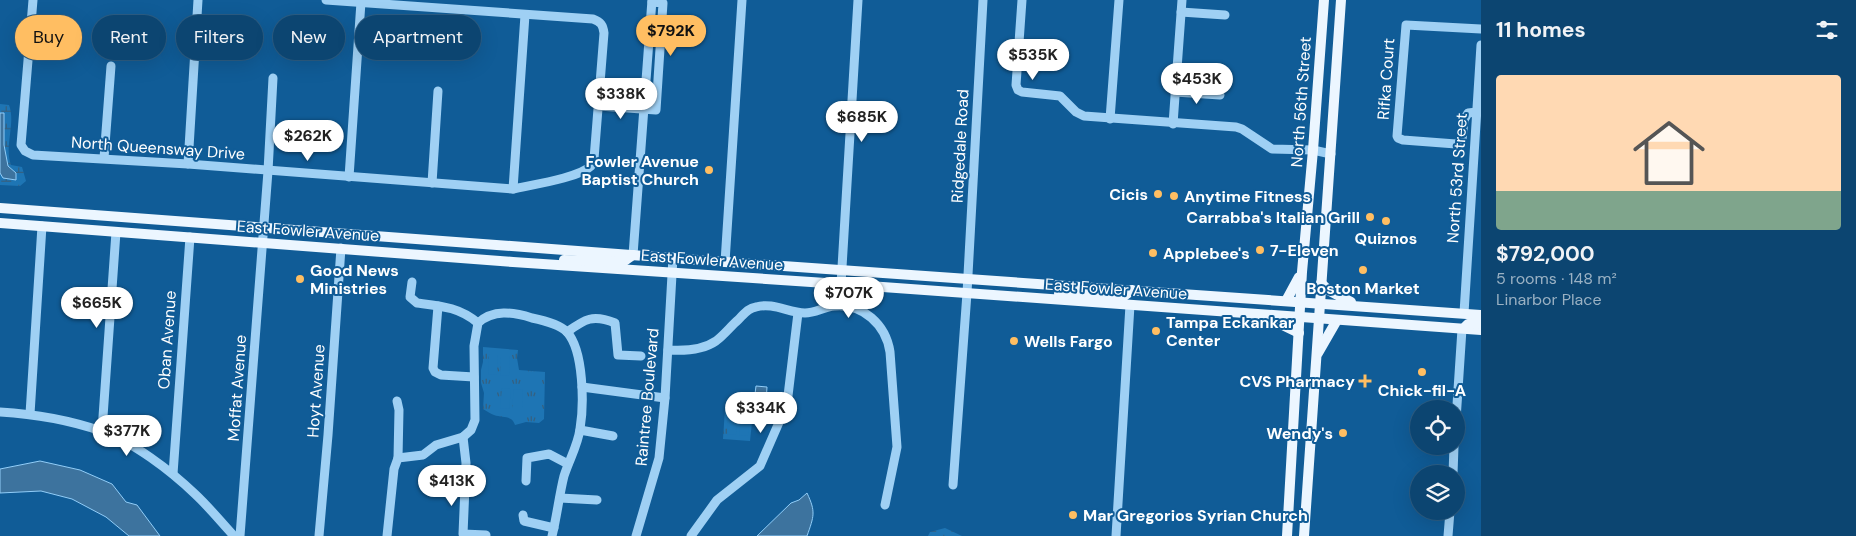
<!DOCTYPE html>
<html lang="en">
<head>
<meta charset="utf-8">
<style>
	:root { --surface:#0c4571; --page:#154c76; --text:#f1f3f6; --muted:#9ab1c3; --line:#2c5d84; --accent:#ffbe62 }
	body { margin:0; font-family:"DM Sans",sans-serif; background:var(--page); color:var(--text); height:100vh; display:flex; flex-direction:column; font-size:19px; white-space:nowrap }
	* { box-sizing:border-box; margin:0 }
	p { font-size:16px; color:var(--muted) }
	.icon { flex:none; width:28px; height:28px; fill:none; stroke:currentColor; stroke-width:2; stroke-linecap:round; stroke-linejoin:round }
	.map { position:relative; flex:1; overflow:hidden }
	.side { display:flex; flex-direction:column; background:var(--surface); width:375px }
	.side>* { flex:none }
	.guide { position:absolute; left:15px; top:15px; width:475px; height:45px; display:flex; gap:10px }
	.fabs { position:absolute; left:1410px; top:400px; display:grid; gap:10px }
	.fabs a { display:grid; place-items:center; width:55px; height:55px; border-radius:50%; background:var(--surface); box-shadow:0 5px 20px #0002,0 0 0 1px var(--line); font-size:25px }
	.price { position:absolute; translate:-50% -42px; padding:0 11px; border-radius:18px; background:#fff; color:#222; font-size:16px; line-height:32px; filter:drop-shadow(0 1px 2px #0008) }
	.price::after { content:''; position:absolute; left:50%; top:30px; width:15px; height:11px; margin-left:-8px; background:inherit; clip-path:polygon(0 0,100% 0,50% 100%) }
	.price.current { background:var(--accent); color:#111 }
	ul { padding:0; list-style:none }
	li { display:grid; align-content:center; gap:10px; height:265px; padding:0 15px }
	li+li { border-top:1px solid var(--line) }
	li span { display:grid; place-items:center; height:155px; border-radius:5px; color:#555 }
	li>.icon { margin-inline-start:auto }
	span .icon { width:90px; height:90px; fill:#fffc; stroke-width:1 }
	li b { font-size:21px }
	h2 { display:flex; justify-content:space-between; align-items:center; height:60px; padding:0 15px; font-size:21px }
	.tag { padding:0 18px; border-radius:22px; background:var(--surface); box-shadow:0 5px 20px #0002,0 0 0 1px var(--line); font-size:18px; line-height:45px }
	.tag.current { background:var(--accent); color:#111 }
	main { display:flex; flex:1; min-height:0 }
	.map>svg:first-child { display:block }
</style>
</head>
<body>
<main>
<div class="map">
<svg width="1481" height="536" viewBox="0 0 1481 536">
	<defs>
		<pattern id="grass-tufts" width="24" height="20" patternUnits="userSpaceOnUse" patternTransform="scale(1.25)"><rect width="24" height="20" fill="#1e75b4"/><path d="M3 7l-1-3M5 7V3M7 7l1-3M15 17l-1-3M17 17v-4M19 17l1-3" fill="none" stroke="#356080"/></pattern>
		<pattern id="wetland-marsh" width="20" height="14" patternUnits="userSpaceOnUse" patternTransform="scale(1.25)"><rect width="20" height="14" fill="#1e75b4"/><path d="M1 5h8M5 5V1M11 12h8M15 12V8" fill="none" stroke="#356080"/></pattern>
	</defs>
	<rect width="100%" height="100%" fill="#105c97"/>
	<g fill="url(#grass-tufts)">
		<path d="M483 347 518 350 517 358 519 370 545 372 544 419 539 423 526 422 515 425C512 415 503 418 494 415 491 414 487 411 483 409L484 393 481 383V370L483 362Z"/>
		<polygon points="725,409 753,412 750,441 723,439"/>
	</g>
	<g fill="url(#wetland-marsh)">
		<path d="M0 104 9 105C16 124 4 145 11 165L22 167 26 181 20 186 0 185Z"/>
		<polygon points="945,528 962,536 928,536 930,532"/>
	</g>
	<g fill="#1e75b4">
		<polygon points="489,355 498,355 497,375 488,374"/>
		<polygon points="501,356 510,356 509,376 500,375"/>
		<polygon points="502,388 511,389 509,409 500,408"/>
		<polygon points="514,389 523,390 522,409 512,409"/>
		<polygon points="728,415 737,415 736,435 727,434"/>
		<polygon points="741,416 749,416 748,436 739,435"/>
	</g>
	<g fill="#3d739e" stroke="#91cdf8">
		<polygon points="0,113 4,113 4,145 8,166 16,173 16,180 3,178 0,173"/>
		<polygon points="756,386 767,387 766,403 754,402"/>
		<polygon points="40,461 80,470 112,484 126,502 137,505 160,536 129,536 106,517 72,499 41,491 0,493 0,469"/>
		<path d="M807 493C816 512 814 516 807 536H757L791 503 799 500Z"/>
	</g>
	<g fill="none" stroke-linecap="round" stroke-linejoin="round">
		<g stroke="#9fd0f4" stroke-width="9">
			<path d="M33 0 21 145 25 151 33 155 188 164 513 189C530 185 579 178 591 166 592 164 593 161 594 159L604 33C603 25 601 22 593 19L326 0"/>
			<polyline points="1022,0 1016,85 1018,90 1022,92 1060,96 1076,112 1084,116 1236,127 1242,129 1272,149 1313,150 1331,154"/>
			<polyline points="1181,12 1225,15"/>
			<polyline points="1175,92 1220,95"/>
			<polyline points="599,106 656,110 663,3 652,2"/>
			<polyline points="1477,112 1468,113 1464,120 1462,140 1456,144 1403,140 1398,138 1397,136 1406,25 1481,29"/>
			<polyline points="1110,119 1119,0"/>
			<polyline points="1173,124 1182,0"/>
			<polyline points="104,158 111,66"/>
			<polyline points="188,164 198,0"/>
			<polyline points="349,177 361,2"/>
			<polyline points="432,183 438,91"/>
			<polyline points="513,189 525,15"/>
			<polyline points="633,255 652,0"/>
			<polyline points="725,262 742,0"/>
			<path d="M412 282 410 297 417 303C441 306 459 307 478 323"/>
			<polyline points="841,284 858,0"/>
			<polyline points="438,306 433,368 435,372 441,375 474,377"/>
			<polyline points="1464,313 1481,45"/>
			<path d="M567 332C585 319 593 314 615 323L618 355 641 356"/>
			<path d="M668 350C683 351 703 350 716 341 724 335 731 326 738 320 744 314 748 308 756 307 773 302 789 313 805 313 815 313 824 307 834 306 863 303 886 325 890 352L897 447 885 505"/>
			<polyline points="582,387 665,398"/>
			<polyline points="397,401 399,410 398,458"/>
			<path d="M0 412C34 414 69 420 101 431 132 441 171 471 195 494 209 507 221 522 234 536"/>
			<polyline points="30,414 42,226"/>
			<polyline points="1456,420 1462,329"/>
			<polyline points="580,430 613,436"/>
			<polyline points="102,431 116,232"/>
			<polyline points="463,437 466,463 463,534 486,535"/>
			<polyline points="173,474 190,237"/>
			<polyline points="1453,474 1454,446"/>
			<polyline points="526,481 527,458 549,454 568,464"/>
			<polyline points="953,485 967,293 983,0"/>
			<polyline points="560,498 597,500"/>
			<polyline points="523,515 524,521 554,528"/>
			<polyline points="240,536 268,171 273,78"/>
			<polyline points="319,536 328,435 341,248"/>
			<path d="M387 536 394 469 398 458 423 455 436 445 463 437 471 430 475 420 474 346 478 323C493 309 513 312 532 318 542 320 559 324 567 332 584 351 584 405 580 429 578 445 569 460 564 476 559 496 557 516 552 536"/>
			<polyline points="636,536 659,458 665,398 673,257"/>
			<polyline points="691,536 717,500 760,466 787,404 798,313"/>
			<polyline points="1116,536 1130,305"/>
			<polyline points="1448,536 1450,511"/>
		</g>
		<g stroke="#ecf6ff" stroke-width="10">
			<polyline points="0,208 725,262 1481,315"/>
			<polyline points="0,223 513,262 841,284 1481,330"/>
			<polyline points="564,260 623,262 633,255"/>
			<polyline points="1321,283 1328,290 1351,302"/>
			<polyline points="1059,294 1124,296 1132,290"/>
			<polyline points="1286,301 1299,277"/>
			<polyline points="1270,319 1299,333"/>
			<polyline points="1465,327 1468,324 1481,323"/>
			<polyline points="1318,353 1337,320"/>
			<polyline points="1287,536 1302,272 1313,150 1324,0"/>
			<polyline points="1304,536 1341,0"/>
		</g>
	</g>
	<g fill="#ffbe62" stroke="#105c97" stroke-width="2">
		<circle cx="709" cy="170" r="5"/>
		<circle cx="1158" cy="194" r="5"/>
		<circle cx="1174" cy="196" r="5"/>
		<circle cx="1370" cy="217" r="5"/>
		<circle cx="1386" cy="221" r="5"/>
		<circle cx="1260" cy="250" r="5"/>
		<circle cx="1153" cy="253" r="5"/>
		<circle cx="1363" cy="270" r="5"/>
		<circle cx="300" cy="279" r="5"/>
		<circle cx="1156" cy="331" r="5"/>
		<circle cx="1014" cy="341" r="5"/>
		<circle cx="1422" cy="372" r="5"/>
		<path d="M1362.5 373.5h5v5h5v5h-5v5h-5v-5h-5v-5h5z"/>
		<circle cx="1343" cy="433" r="5"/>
		<circle cx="1073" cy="515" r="5"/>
	</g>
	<g text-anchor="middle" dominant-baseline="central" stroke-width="4" stroke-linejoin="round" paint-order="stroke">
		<g font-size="16" fill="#fff" stroke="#105c97">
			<text transform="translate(1386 79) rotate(-86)">Rifka Court</text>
			<text transform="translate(1301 102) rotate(-86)">North 56th Street</text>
			<text transform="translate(960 146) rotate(-87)">Ridgedale Road</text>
			<text transform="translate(158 148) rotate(4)">North Queensway Drive</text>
			<text transform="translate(1457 178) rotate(-86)">North 53rd Street</text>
			<text transform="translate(308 231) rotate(4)">East Fowler Avenue</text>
			<text transform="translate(712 260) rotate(4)">East Fowler Avenue</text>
			<text transform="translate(1116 289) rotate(4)">East Fowler Avenue</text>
			<text transform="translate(167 340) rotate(-86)">Oban Avenue</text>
			<text transform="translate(237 388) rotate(-86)">Moffat Avenue</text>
			<text transform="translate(316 391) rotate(-86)">Hoyt Avenue</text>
			<text transform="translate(647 397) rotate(-85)">Raintree Boulevard</text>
		</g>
		<g font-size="16" font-weight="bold" fill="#fff" stroke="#105c97" text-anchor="start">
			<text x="699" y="161" text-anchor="end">Fowler Avenue<tspan x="699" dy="18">Baptist Church</tspan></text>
			<text x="1148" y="194" text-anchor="end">Cicis</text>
			<text x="1184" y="196">Anytime Fitness</text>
			<text x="1360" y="217" text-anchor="end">Carrabba's Italian Grill</text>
			<text x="1386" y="238" text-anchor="middle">Quiznos</text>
			<text x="1270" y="250">7-Eleven</text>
			<text x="1163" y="253">Applebee's</text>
			<text x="310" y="270">Good News<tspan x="310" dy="18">Ministries</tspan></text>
			<text x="1363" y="288" text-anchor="middle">Boston Market</text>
			<text x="1166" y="322">Tampa Eckankar<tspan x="1166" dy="18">Center</tspan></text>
			<text x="1024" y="341">Wells Fargo</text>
			<text x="1355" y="381" text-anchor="end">CVS Pharmacy</text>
			<text x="1422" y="390" text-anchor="middle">Chick-fil-A</text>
			<text x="1333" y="433" text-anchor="end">Wendy's</text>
			<text x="1083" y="515">Mar Gregorios Syrian Church</text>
		</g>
	</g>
</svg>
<div class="fabs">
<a><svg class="icon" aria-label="locate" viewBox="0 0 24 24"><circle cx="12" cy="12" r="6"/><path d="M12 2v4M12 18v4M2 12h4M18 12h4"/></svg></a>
<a><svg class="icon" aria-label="layers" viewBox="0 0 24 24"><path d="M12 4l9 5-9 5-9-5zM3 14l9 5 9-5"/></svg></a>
</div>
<b class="price current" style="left:671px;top:57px">$792K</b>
<b class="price" style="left:1033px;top:81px">$535K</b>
<b class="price" style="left:1197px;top:105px">$453K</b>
<b class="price" style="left:621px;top:120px">$338K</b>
<b class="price" style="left:862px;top:143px">$685K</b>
<b class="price" style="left:308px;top:162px">$262K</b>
<b class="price" style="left:849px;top:319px">$707K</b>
<b class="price" style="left:97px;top:329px">$665K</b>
<b class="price" style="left:761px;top:434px">$334K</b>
<b class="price" style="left:127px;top:457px">$377K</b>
<b class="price" style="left:452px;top:507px">$413K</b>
<div class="guide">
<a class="tag current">Buy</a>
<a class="tag">Rent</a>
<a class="tag">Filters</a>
<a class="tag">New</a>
<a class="tag">Apartment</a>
</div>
</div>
<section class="side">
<h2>11 homes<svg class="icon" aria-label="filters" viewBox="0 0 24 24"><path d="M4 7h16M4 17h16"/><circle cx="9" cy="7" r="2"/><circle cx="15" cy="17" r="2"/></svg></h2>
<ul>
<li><span style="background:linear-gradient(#ffd9b3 75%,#7fa58c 0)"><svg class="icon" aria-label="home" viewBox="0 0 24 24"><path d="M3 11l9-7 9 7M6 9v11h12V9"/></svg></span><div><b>$792,000</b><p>5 rooms · 148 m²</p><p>Linarbor Place</p></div></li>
</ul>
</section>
</main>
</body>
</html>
